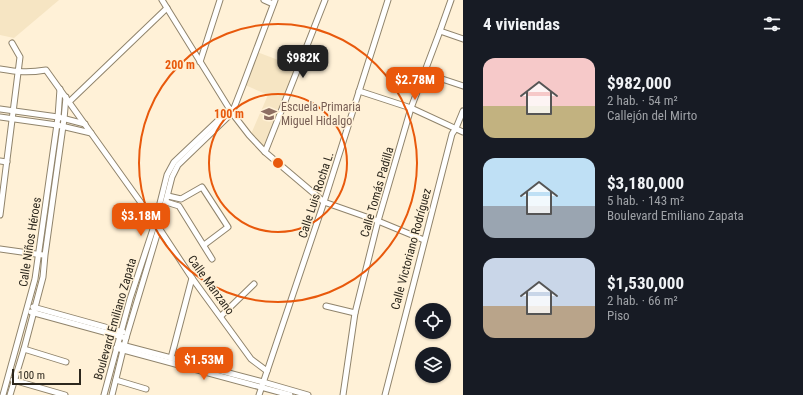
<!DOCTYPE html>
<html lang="es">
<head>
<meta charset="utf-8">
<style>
	:root { --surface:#171b24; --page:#242831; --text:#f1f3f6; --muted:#9ea1a6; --accent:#ea580c }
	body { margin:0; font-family:"Roboto Condensed",sans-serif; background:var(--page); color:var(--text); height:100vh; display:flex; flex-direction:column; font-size:15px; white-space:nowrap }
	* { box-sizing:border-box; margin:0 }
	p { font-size:13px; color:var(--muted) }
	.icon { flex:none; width:22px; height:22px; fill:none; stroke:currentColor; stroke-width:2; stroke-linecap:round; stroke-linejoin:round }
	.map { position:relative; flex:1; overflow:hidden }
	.panel { display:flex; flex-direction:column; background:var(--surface); width:340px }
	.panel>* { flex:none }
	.controls { position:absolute; left:415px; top:303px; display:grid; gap:8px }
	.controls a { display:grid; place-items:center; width:36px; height:36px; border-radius:50%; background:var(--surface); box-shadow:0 1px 3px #0004; font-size:20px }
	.scale { position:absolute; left:12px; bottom:10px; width:69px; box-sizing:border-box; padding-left:4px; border:2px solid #2c271d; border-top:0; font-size:11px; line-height:14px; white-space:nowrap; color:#2c271d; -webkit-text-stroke:3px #fff1d7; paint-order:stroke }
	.price { position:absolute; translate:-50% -34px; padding:0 9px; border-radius:8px; background:var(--accent); color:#fff; font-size:13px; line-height:26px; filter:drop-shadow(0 1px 2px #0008) }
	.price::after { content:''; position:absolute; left:50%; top:24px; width:12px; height:9px; margin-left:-6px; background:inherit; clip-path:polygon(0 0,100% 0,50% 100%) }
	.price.active { background:#222; color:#fff }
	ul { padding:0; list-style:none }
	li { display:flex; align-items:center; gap:12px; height:100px; padding:0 20px }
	li span { display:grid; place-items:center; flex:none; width:112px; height:80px; border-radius:12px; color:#555 }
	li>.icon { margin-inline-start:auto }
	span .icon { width:48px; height:48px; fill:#fffc; stroke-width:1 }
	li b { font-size:17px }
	h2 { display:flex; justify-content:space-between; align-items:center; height:48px; padding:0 20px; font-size:17px }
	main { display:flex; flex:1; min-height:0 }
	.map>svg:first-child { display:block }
</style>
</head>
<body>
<main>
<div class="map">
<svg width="463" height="395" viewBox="0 0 463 395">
	<rect width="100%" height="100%" fill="#fff1d7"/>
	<g fill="#f6e5c3">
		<polygon points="0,0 59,0 14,38 0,35"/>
		<polygon points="257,52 297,67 264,147 251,134 268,95 245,85"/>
	</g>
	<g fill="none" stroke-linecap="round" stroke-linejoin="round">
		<defs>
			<g id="minor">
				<polyline points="162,0 232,113 249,135 265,152 324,202 378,221 424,240"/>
				<polyline points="264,0 273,4"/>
				<polyline points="440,31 463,39"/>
				<polyline points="200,62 220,0"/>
				<path d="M0 69C18 72 28 73 46 70L159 228 192 278 251 359 267 371"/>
				<polyline points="424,73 463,86"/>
				<polyline points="359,91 411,108 463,132"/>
				<polyline points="69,102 167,8"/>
				<polyline points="0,109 58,117 85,124"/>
				<polyline points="0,117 57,125 91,133"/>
				<polyline points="265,152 325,0"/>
				<polyline points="0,161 7,162"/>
				<polyline points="168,196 181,199 202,187 228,227 204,245"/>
				<polyline points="166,202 179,206 212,259"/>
				<polyline points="0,215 20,57 12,43"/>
				<polyline points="0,249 43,255"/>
				<polyline points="326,306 355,313"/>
				<polyline points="33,307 123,332"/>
				<polyline points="31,312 126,338"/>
				<polyline points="221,316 254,284"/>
				<polyline points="118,344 263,382 308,395"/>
				<polyline points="116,348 290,395"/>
				<polyline points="24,349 66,362"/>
				<polyline points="171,358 192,278"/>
				<polyline points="13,380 65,395"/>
				<polyline points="116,380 146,389"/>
				<polyline points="3,395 35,279 58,117 60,89"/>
				<polyline points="10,395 24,349 43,277 45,255 64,119 66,97"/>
				<polyline points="104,395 130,299 155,223 167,175 174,162 230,109"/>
				<polyline points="112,395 126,338 159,228 172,177 178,165 232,113 243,85 275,0"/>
				<polyline points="259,395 324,202 388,0"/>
				<polyline points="343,395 355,313 378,221 411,108 440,31 451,0"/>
				<polyline points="385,395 452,134 456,128 463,111"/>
			</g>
		</defs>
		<use href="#minor" stroke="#90846c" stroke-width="7"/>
		<use href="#minor" stroke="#fff" stroke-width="5"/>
	</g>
	<g fill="none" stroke="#e8590c" stroke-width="2">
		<circle cx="278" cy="163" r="69"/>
		<circle cx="278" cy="163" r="139"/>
	</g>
	<defs>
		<symbol id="school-bare" viewBox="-9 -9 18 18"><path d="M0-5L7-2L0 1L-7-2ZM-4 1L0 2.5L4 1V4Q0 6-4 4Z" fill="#8d6e63" stroke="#fff1d7" stroke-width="2.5" paint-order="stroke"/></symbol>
	</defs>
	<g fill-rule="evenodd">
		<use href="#school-bare" x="258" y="103" width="22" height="22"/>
	</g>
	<g text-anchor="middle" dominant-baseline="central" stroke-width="3" stroke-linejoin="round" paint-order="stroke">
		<g font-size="12" fill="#785e54" stroke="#fff1d7" text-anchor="start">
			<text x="281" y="107">Escuela Primaria<tspan x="281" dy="14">Miguel Hidalgo</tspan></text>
		</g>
		<g font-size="12" fill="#2c271d" stroke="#fff1d7">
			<text transform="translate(377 192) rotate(-74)">Calle Tomás Padilla</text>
			<text transform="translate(316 195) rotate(-72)">Calle Luis Rocha L.</text>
			<text transform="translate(30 242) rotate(-81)">Calle Niños Héroes</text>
			<text transform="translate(411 249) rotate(-75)">Calle Victoriano Rodríguez</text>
			<text transform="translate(211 285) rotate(54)">Calle Manzano</text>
			<text transform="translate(115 319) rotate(-74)">Boulevard Emiliano Zapata</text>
		</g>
	</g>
	<circle cx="278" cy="163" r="6" fill="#e8590c" stroke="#fff1d7" stroke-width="2"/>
	<g font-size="12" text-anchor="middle" font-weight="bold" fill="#e8590c" stroke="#fff1d7" stroke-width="3" stroke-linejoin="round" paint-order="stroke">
		<text x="180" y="69">200 m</text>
		<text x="229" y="118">100 m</text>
	</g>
</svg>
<div class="controls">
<a><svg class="icon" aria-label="locate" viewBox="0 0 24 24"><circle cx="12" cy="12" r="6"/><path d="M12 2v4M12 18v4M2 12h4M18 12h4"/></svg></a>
<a><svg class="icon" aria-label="layers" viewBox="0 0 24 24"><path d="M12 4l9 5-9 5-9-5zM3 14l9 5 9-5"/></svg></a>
</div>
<div class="scale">100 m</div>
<b class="price active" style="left:303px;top:79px">$982K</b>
<b class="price" style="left:415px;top:101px">$2.78M</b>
<b class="price" style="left:141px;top:237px">$3.18M</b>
<b class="price" style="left:204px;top:381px">$1.53M</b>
</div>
<section class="panel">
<h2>4 viviendas<svg class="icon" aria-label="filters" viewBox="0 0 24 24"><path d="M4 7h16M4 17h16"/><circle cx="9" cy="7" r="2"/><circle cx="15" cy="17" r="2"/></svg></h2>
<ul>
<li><span style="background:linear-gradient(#f6c9c9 60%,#c2b280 0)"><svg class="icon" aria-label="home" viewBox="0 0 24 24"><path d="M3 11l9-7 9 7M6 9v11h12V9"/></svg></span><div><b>$982,000</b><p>2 hab. · 54 m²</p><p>Callejón del Mirto</p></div></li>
<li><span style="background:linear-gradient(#bfe0f5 60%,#9aa5b1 0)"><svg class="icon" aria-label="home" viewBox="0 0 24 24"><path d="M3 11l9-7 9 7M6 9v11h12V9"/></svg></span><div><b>$3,180,000</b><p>5 hab. · 143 m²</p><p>Boulevard Emiliano Zapata</p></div></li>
<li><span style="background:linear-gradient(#c9d6e8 60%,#b9a48a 0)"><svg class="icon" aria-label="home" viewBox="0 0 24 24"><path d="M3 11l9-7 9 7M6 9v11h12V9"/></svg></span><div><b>$1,530,000</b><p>2 hab. · 66 m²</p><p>Piso</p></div></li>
</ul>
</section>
</main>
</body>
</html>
